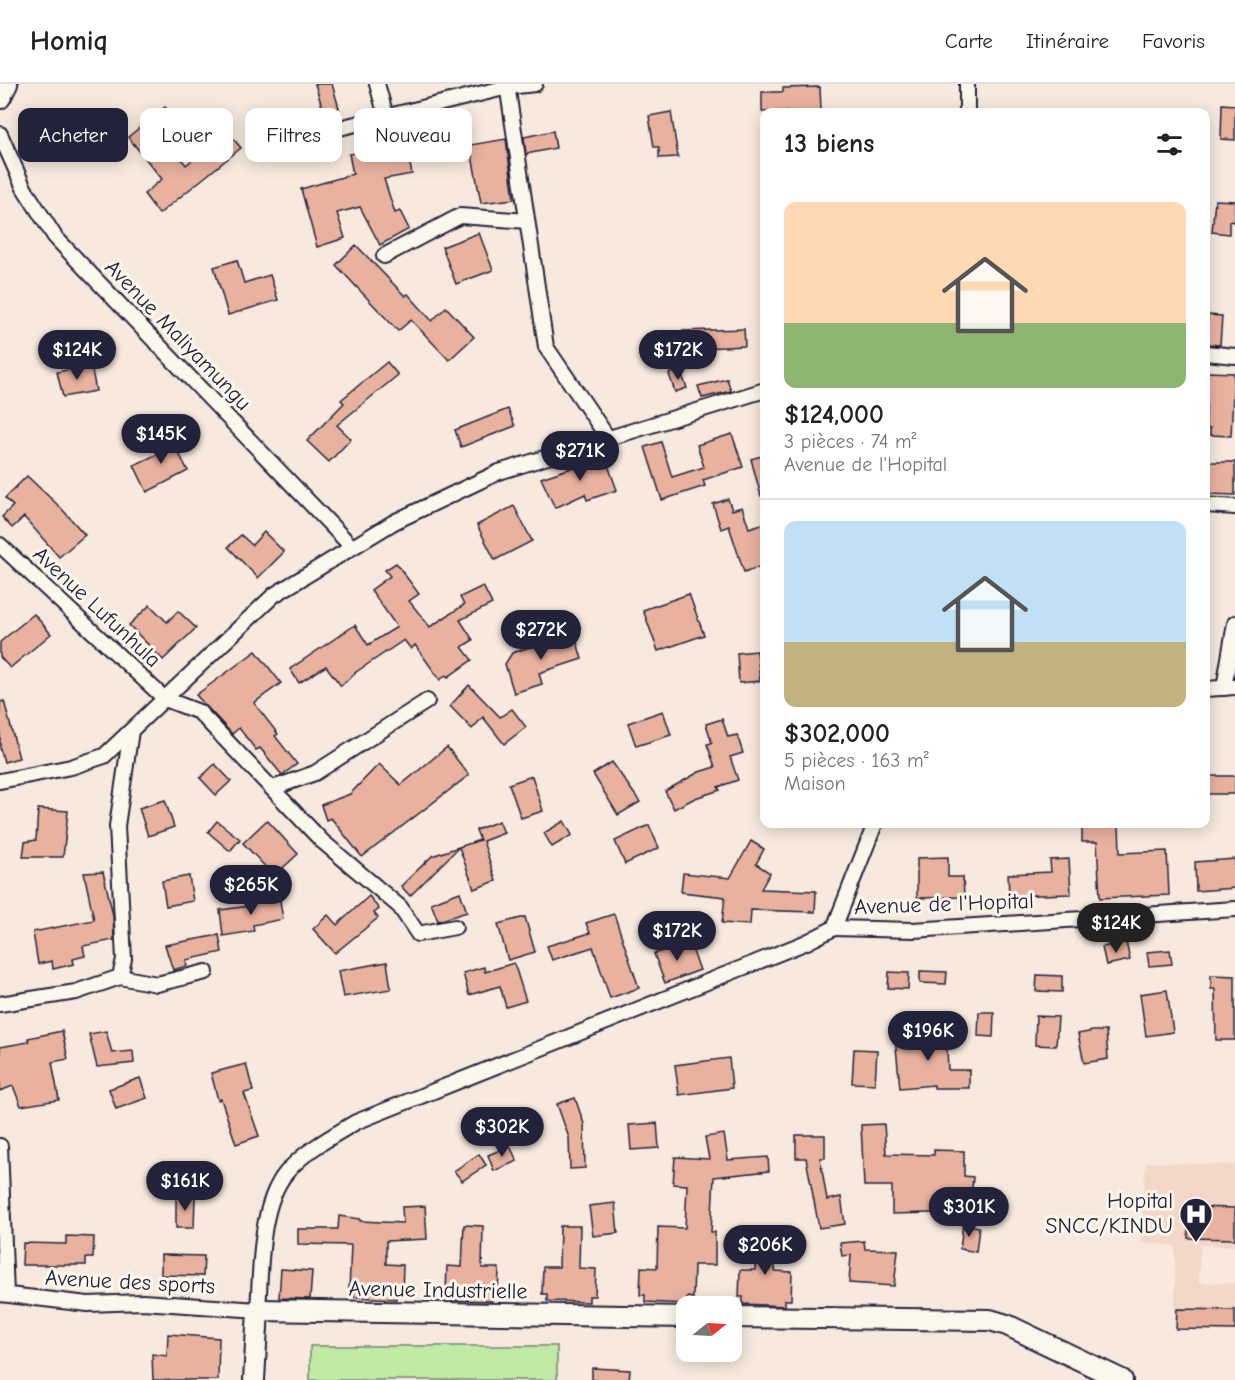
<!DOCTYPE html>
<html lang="fr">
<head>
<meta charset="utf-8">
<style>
	:root { --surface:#fff; --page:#f6f6f6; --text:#222; --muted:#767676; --line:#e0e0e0; --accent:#22223b }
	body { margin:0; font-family:"Comic Neue",sans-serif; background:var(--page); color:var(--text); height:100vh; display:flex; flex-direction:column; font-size:22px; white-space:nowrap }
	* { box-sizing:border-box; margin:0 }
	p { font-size:20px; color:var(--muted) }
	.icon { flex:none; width:33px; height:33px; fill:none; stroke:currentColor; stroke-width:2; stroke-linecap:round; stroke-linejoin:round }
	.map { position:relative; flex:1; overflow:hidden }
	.details { position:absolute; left:760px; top:24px; width:450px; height:720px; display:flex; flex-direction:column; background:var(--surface); border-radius:12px; box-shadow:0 3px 15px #0003 }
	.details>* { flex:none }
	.hud { position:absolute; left:18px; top:24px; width:570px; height:54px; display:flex; gap:12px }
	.needle { width:39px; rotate:72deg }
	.controls { position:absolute; left:676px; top:1212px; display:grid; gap:12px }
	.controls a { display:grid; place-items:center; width:66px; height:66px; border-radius:12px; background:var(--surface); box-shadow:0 3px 15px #0003; font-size:30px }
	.price { position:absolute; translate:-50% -51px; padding:0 14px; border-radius:21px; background:var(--accent); color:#fff; font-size:20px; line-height:39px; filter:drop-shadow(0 2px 3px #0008) }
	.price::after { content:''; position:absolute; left:50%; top:36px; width:18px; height:14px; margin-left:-9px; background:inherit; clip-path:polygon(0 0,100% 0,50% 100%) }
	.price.current { background:#222; color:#fff }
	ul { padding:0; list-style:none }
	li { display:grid; align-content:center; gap:12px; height:318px; padding:0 24px }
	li+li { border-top:2px solid var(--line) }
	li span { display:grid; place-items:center; height:186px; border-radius:12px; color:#555 }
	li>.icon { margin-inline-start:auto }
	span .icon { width:108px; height:108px; fill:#fffc; stroke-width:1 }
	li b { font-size:26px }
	h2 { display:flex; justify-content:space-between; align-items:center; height:72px; padding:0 24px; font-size:26px }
	.chip { padding:0 21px; border-radius:12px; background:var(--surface); box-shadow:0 3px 15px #0003; font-size:21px; line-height:54px }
	.chip.current { background:var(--accent); color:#fff }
	header { display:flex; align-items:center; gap:36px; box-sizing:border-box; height:84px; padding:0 30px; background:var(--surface); border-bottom:2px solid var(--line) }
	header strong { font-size:28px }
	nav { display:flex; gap:33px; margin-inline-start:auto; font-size:21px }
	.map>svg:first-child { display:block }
</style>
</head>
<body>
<header>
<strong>Homiq</strong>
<nav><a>Carte</a><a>Itinéraire</a><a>Favoris</a></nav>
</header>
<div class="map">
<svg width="1235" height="1296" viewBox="0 0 1235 1296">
	<rect width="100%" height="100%" fill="#f7e9dd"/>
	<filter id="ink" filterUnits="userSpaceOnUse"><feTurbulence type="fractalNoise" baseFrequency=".0167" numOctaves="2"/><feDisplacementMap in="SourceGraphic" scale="12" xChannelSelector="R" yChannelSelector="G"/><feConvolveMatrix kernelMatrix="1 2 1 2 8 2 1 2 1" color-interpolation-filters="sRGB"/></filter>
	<g filter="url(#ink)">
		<polygon fill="#f3d8ca" points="1146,1078 1235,1081 1235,1162 1200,1161 1199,1199 1235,1199 1235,1242 1175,1239 1175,1162 1140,1158"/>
		<rect fill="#c1eaa6" stroke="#728670" stroke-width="1.5" x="310" y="1262" width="247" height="34"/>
		<g fill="#e9b29f" stroke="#22223b" stroke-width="1.5">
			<polygon points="315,0 332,0 339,24 324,29"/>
			<polygon points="820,3 821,28 762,28 762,8 783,8 783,4"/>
			<polygon points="1222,20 1235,21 1235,56 1221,55"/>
			<polygon points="165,23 182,44 166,56 186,81 227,47 241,64 159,130 144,110 162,95 128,53"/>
			<polygon points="671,28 678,73 659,74 659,63 654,63 649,32"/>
			<polygon points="553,47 556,64 526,70 524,53"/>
			<polygon points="506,55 514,115 481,119 470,61"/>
			<polygon points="406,61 412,90 384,95 395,129 400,127 409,145 380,161 360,123 337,129 345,154 317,163 301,105 353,90 349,70"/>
			<polygon points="1215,116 1235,117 1235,138 1229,137 1229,150 1212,148"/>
			<polygon points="479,149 493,186 456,200 442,163"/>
			<polygon points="356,161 405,212 408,210 432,237 446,223 474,253 449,276 411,236 398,247 336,181"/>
			<polygon points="237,176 244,199 270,191 278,216 228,231 214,183"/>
			<polygon points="1208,231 1222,232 1220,261 1206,260"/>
			<polygon points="744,245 745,262 683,265 682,247"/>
			<polygon points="387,278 398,291 337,341 351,355 329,378 307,357 344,319 341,316"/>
			<polygon points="91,281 96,307 63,313 57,288"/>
			<polygon points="680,286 687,304 675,308 669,290"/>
			<polygon points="1207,288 1234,289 1231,352 1210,351 1210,344 1206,344"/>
			<polygon points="727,295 731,307 702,314 698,302"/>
			<polygon points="508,325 515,342 461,363 455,346"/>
			<polygon points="732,350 743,383 703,396 705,402 662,416 645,363 661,358 672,393 704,383 697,361"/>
			<polygon points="170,352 188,387 147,408 134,381 158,370 153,360"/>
			<polygon points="765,371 765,411 761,412 751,375"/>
			<polygon points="605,373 617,406 587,416 585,410 555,424 541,394"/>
			<polygon points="1206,378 1235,378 1235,411 1206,410"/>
			<polygon points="27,392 61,424 85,451 59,473 24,433 12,444 2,433 13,422 5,414"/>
			<polygon points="728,415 732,426 742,423 749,444 765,439 765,481 744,488 729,442 721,445 713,420"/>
			<polygon points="514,422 532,457 495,476 477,441"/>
			<polygon points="264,448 284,468 258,494 228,463 241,451 252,461"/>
			<polygon points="396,479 419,510 409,517 430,543 464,521 460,513 483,502 492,520 460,536 473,556 462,563 472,576 448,593 446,591 440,596 415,561 411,565 404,556 356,588 341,602 326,582 299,599 290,585 355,541 368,561 397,543 371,506 390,492 385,486"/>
			<polygon points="689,510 704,551 658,567 643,526"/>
			<polygon points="150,521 167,538 178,527 196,544 163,576 129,541"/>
			<polygon points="34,530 51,550 10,584 0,573 0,558"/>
			<polygon points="574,548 582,575 539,589 542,600 514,609 505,580 512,569"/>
			<polygon points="256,567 281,599 254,619 278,650 275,652 297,680 282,691 260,664 256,666 239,644 232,650 196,611"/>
			<polygon points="757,567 760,597 739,599 737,569"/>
			<polygon points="469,601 500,633 512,625 526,643 504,660 483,633 472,645 450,622"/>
			<polygon points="4,617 19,674 4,678 0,664 0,618"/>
			<polygon points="663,627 671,651 636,662 628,639"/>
			<polygon points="722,635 728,653 737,651 743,669 730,673 738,696 718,703 720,706 695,714 674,725 665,707 699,688 715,683 707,660 712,659 706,640"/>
			<polygon points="447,663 469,691 362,773 331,734 326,736 321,721 350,710 379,680 401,701"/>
			<polygon points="612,678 640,718 618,731 593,690"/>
			<polygon points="215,680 231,697 216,711 200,694"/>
			<polygon points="532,692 543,727 521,734 509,700"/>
			<rect x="1206" y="692" width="29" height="18"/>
			<polygon points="165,716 174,743 148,752 139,724"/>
			<polygon points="38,725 68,727 63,773 23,773 25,758 36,756"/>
			<polygon points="267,736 298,770 274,792 243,759"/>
			<polygon points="217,737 240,755 230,767 208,748"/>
			<polygon points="499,737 504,749 483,757 496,797 474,805 459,763 410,812 401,802 432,772 480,756 476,746"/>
			<polygon points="564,737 572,751 552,763 544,749"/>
			<polygon points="1082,740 1119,740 1120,769 1167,767 1169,811 1100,814 1097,758 1082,758"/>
			<polygon points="649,741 659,764 625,780 615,757"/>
			<polygon points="751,757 764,765 756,780 770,789 761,805 816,807 815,828 751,826 750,841 722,839 725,813 681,808 683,789 730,794"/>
			<polygon points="948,773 948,793 963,793 964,813 917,814 917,774"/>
			<polygon points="1069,775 1071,810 1009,812 1008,790 1051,788 1050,776"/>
			<polygon points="1235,775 1235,804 1196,807 1195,778"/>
			<polygon points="103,788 113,831 114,856 83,862 85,872 73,875 74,880 53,885 52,877 38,880 33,848 94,836 84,789"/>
			<polygon points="189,792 193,817 166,822 162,797"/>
			<polygon points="460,808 467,828 438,837 431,819"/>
			<polygon points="279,811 283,835 253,841 254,847 223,852 220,826 249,822 248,817"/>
			<polygon points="369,812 379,825 374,829 378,834 335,869 313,845 328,831 337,841"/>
			<polygon points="614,830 639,904 610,914 593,863 552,876 547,862 590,849 586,839"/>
			<polygon points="525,833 535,868 508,876 498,840"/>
			<polygon points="219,851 222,868 186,876 187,882 173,886 165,861"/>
			<polygon points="689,857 700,886 665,899 654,870"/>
			<polygon points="1126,858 1130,876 1106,881 1102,863"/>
			<polygon points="1170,866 1172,880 1149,882 1147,868"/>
			<polygon points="387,878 391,905 343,913 338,887"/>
			<polygon points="514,879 526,917 506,923 500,902 469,911 463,889 484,883 485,888"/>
			<polygon points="920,887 947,888 946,900 920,899"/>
			<polygon points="889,888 909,889 908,905 888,904"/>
			<polygon points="1037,891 1062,892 1062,908 1036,907"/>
			<polygon points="1211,891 1235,892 1235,956 1216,956 1215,905 1211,905"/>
			<polygon points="1167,906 1173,948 1146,952 1140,910"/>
			<polygon points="979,928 994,928 993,953 978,952"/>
			<polygon points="1036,932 1058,933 1056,962 1035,961"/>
			<polygon points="946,944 948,986 969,986 969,1004 934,1004 934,1001 900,1004 895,953 929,953 928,945"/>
			<polygon points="62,947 68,975 52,978 59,1016 21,1022 13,1002 0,1007 0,963 29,958 28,954"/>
			<polygon points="106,947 112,969 133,967 134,979 97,983 89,950"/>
			<polygon points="1093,947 1106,947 1108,975 1084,979 1078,950"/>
			<polygon points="854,965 877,966 875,1000 852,999"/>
			<polygon points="729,974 732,1004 679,1011 675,981"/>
			<polygon points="246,980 253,1007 244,1009 259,1052 236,1060 221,1015 218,1016 211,989"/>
			<polygon points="140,994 147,1014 116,1025 109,1005"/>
			<polygon points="575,1014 584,1040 585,1084 570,1085 569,1054 557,1020"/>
			<polygon points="657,1039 659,1064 631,1066 629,1041"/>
			<polygon points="884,1040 886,1070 934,1071 934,1066 964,1067 964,1092 973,1093 970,1128 892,1130 892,1102 864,1102 861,1041"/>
			<polygon points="724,1050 728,1076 768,1073 769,1087 714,1093 711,1148 715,1148 715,1181 694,1181 693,1214 687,1213 687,1220 645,1218 645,1211 640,1211 641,1183 657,1184 658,1143 685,1144 687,1101 673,1100 675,1073 709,1075 705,1053"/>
			<polygon points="796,1051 825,1051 825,1074 820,1074 827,1116 841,1113 845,1140 819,1144 806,1074 796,1074"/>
			<polygon points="510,1062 517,1077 494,1087 488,1071"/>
			<polygon points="479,1070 486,1081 462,1097 454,1087"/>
			<polygon points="176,1111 195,1112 194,1144 176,1144"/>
			<polygon points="615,1119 618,1149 593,1152 589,1122"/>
			<polygon points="425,1122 427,1155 386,1157 386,1180 403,1181 402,1208 396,1208 396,1215 354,1213 354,1206 349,1206 351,1161 298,1160 298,1145 338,1145 339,1132 360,1135 360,1137 403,1139 402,1123"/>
			<polygon points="1189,1123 1235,1124 1235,1155 1188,1154"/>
			<polygon points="963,1140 979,1143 976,1168 960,1165"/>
			<polygon points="464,1141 483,1142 482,1184 499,1184 498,1212 492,1212 492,1217 450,1216 450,1209 446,1209 447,1182 462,1183"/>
			<polygon points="560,1142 580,1142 579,1184 596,1185 595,1212 589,1212 589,1218 547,1217 547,1210 542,1210 543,1183 559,1183"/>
			<polygon points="757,1145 776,1146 775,1187 792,1188 791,1216 785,1216 785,1222 743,1220 743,1213 739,1213 740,1186 755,1186"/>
			<polygon points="66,1152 94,1153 93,1174 86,1174 86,1181 22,1181 23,1159 66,1160"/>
			<polygon points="864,1157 865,1165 898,1166 894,1202 849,1199 851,1171 842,1172 840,1159"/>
			<polygon points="161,1171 204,1172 203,1192 161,1191"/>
			<polygon points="281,1185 312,1187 310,1215 279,1214"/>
			<polygon points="1177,1225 1235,1226 1235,1246 1176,1245"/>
			<polygon points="168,1250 219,1254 218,1296 153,1296 152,1270 167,1272"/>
			<polygon points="592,1284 630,1286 629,1296 592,1296"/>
		</g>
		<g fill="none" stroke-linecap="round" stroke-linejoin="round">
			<defs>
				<g id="street">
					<polyline points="377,0 386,32"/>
					<polyline points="507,0 546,263 608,354"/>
					<polyline points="967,28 967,0"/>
					<polyline points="331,46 508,3 535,0"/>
					<polyline points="0,50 24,104 55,153 352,463"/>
					<polyline points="384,172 460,132 527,137"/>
					<polyline points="1206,269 1235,272"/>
					<polyline points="1206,421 1235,423"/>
					<polyline points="0,461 165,615 199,628 322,757 400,823 418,850 455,843"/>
					<polyline points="1224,604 1235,539"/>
					<polyline points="1206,605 1235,603"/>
					<polyline points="0,697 71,683 104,672 274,511 394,438 499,388 765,306"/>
					<polyline points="273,704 315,689 427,617"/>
					<polyline points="834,844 913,846 1235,825"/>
					<polyline points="120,893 157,900 206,888"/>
					<polyline points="0,920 76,908 120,893 124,875 117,742 131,647"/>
					<polyline points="0,1062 6,1210"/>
					<path d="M0 1210 88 1220 143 1218 258 1226C261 1185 259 1122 286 1089 304 1067 333 1052 356 1038L807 858 834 844 875 740"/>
				</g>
				<g id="secondary">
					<polyline points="0,14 7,0"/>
					<polyline points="732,1233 990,1236 1007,1241 1122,1296"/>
					<polyline points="254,1296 258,1226 687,1233"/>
				</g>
			</defs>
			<use href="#street" stroke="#22223b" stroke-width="18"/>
			<use href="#secondary" stroke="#22223b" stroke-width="24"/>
			<use href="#street" stroke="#fbf7ec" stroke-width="14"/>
			<use href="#secondary" stroke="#fbf7ec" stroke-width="20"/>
		</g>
	</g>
	<defs>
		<symbol id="hospital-pin" viewBox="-11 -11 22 30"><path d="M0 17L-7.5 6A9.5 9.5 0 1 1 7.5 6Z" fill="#22223b" stroke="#fbf7ec"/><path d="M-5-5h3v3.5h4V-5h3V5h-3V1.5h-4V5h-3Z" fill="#fff"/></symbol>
	</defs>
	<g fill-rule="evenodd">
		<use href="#hospital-pin" x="1177" y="1111" width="38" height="52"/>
	</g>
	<g text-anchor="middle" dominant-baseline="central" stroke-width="6" stroke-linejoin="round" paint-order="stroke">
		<g font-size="22" fill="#22223b" stroke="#fbf7ec">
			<text transform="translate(178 251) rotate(46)">Avenue Maliyamungu</text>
			<text transform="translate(97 523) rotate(43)">Avenue Lufunhula</text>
			<text transform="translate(944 820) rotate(-2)">Avenue de l'Hopital</text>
			<text transform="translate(130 1198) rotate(3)">Avenue des sports</text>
			<text transform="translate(438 1206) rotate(1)">Avenue Industrielle</text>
		</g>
		<g font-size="22" fill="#22223b" stroke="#fbf7ec" text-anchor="end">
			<text x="1173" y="1117">Hopital<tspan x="1173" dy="25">SNCC/KINDU</tspan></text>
		</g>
	</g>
</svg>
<div class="controls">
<a><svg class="needle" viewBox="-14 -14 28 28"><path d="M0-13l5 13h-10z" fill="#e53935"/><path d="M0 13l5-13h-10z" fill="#767676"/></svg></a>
</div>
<b class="price" style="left:77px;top:297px">$124K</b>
<b class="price" style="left:678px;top:297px">$172K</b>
<b class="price" style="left:161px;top:381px">$145K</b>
<b class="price" style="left:580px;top:398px">$271K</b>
<b class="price" style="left:541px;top:577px">$272K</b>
<b class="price" style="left:251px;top:832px">$265K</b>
<b class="price current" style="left:1116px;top:870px">$124K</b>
<b class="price" style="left:677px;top:878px">$172K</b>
<b class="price" style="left:928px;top:978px">$196K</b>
<b class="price" style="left:502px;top:1074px">$302K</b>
<b class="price" style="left:185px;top:1128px">$161K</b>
<b class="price" style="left:969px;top:1154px">$301K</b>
<b class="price" style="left:765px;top:1192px">$206K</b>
<div class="hud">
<a class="chip current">Acheter</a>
<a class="chip">Louer</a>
<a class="chip">Filtres</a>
<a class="chip">Nouveau</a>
</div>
<section class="details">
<h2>13 biens<svg class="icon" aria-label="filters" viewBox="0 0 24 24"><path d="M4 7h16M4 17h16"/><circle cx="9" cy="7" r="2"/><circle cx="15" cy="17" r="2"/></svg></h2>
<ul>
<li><span style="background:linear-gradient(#ffd9b3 65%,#8fb573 0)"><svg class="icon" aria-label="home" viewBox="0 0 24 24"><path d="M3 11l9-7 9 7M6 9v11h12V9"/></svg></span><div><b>$124,000</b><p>3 pièces · 74 m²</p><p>Avenue de l'Hopital</p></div></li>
<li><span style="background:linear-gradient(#bfe0f5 65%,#c2b280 0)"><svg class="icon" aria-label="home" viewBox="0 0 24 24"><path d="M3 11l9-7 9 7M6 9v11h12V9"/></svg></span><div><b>$302,000</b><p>5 pièces · 163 m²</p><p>Maison</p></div></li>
</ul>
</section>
</div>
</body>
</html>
